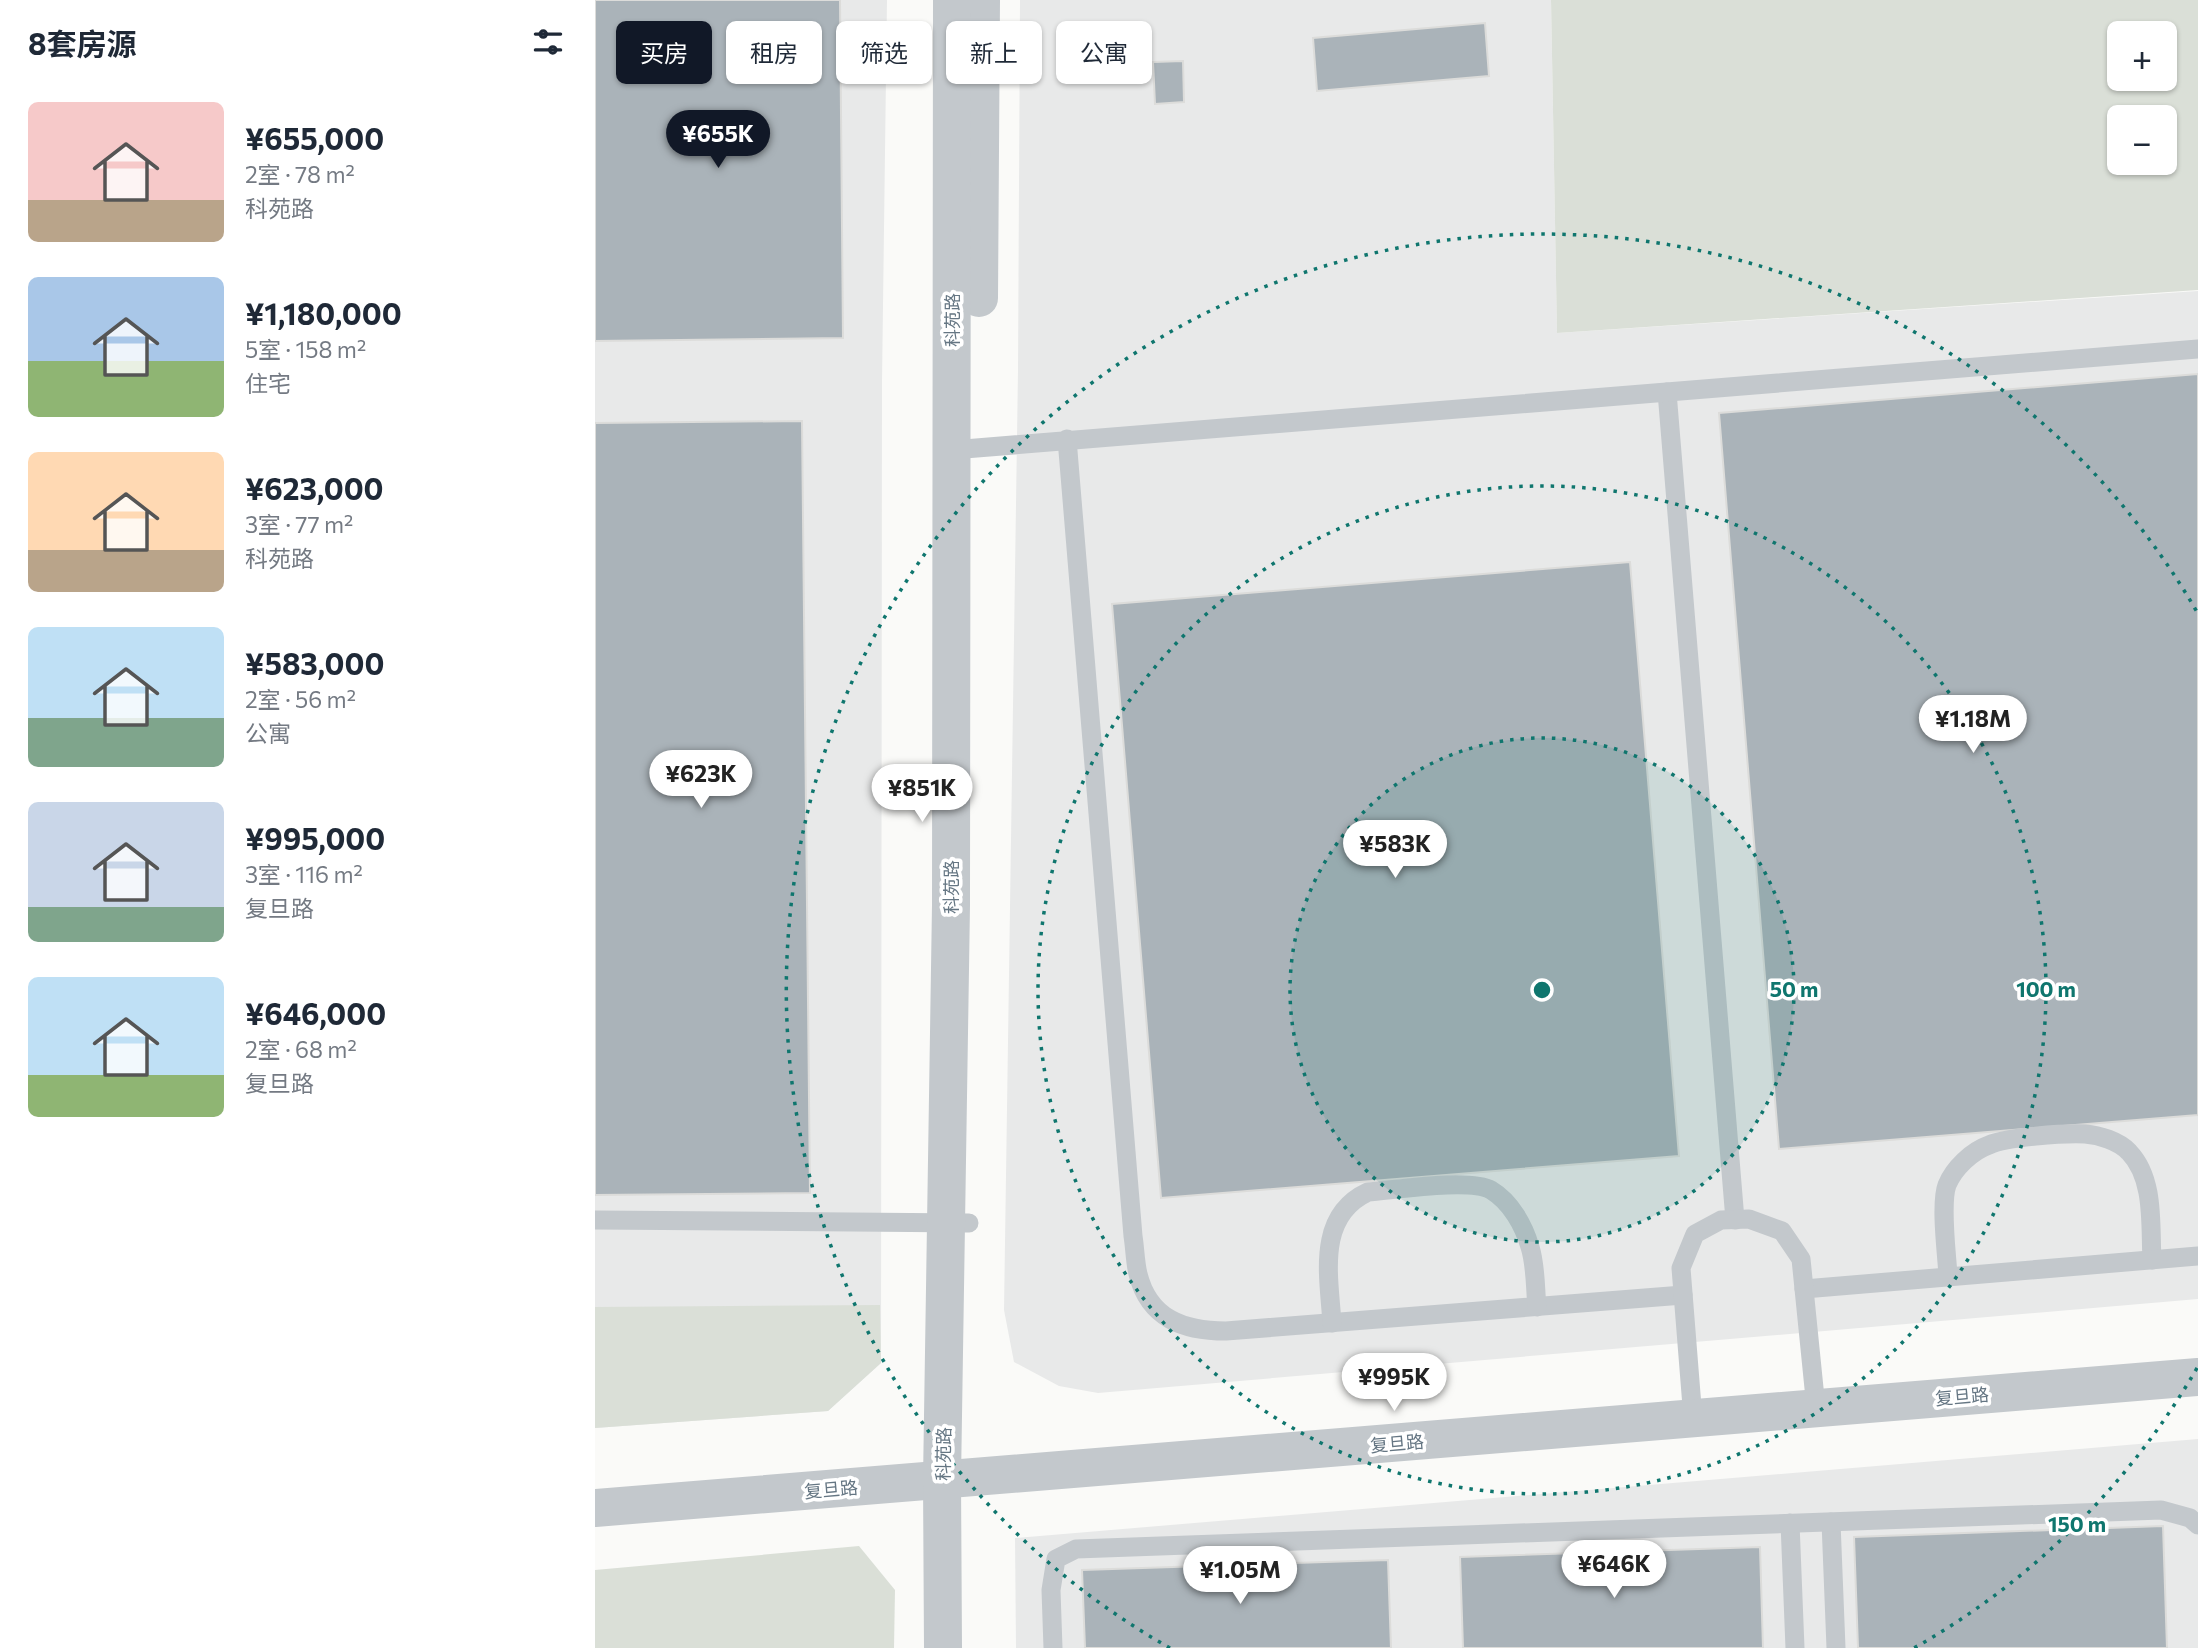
<!DOCTYPE html>
<html lang="zh">
<head>
<meta charset="utf-8">
<style>
	:root { --surface:#fff; --page:#f2f2f3; --text:#1f2937; --muted:#747a83; --accent:#111827 }
	body { margin:0; font-family:Commissioner,"Noto Sans SC",sans-serif; background:var(--page); color:var(--text); height:100vh; display:flex; flex-direction:column; font-size:26px; white-space:nowrap }
	* { box-sizing:border-box; margin:0 }
	p { font-size:23px; color:var(--muted) }
	.icon { flex:none; width:38px; height:38px; fill:none; stroke:currentColor; stroke-width:2; stroke-linecap:round; stroke-linejoin:round }
	.map { position:relative; flex:1; overflow:hidden }
	.details { display:flex; flex-direction:column; background:var(--surface); width:595px }
	.details>* { flex:none }
	.top-card { position:absolute; left:21px; top:21px; width:665px; height:63px; display:flex; gap:14px }
	.fabs { position:absolute; left:1512px; top:21px; display:grid; gap:14px }
	.fabs a { display:grid; place-items:center; width:70px; height:70px; border-radius:10px; background:var(--surface); box-shadow:0 2px 5px #0004; font-size:35px }
	.price { position:absolute; translate:-50% -60px; padding:0 16px; border-radius:24px; background:#fff; color:#222; font-size:23px; line-height:46px; filter:drop-shadow(0 2px 4px #0008) }
	.price::after { content:''; position:absolute; left:50%; top:42px; width:21px; height:16px; margin-left:-10px; background:inherit; clip-path:polygon(0 0,100% 0,50% 100%) }
	.price.current { background:var(--accent); color:#fff }
	ul { padding:0; list-style:none }
	li { display:flex; align-items:center; gap:21px; height:175px; padding:0 28px }
	li span { display:grid; place-items:center; flex:none; width:196px; height:140px; border-radius:10px; color:#555 }
	li>.icon { margin-inline-start:auto }
	span .icon { width:84px; height:84px; fill:#fffc; stroke-width:1 }
	li b { font-size:30px }
	h2 { display:flex; justify-content:space-between; align-items:center; height:84px; padding:0 28px; font-size:30px }
	.chip { padding:0 24px; border-radius:10px; background:var(--surface); box-shadow:0 2px 5px #0004; font-size:24px; line-height:63px }
	.chip.current { background:var(--accent); color:#fff }
	main { display:flex; flex:1; min-height:0 }
	.map>svg:first-child { display:block }
</style>
</head>
<body>
<main>
<section class="details">
<h2>8套房源<svg class="icon" aria-label="filters" viewBox="0 0 24 24"><path d="M4 7h16M4 17h16"/><circle cx="9" cy="7" r="2"/><circle cx="15" cy="17" r="2"/></svg></h2>
<ul>
<li><span style="background:linear-gradient(#f6c9c9 70%,#b9a48a 0)"><svg class="icon" aria-label="home" viewBox="0 0 24 24"><path d="M3 11l9-7 9 7M6 9v11h12V9"/></svg></span><div><b>¥655,000</b><p>2室 · 78 m²</p><p>科苑路</p></div></li>
<li><span style="background:linear-gradient(#a9c7e8 60%,#8fb573 0)"><svg class="icon" aria-label="home" viewBox="0 0 24 24"><path d="M3 11l9-7 9 7M6 9v11h12V9"/></svg></span><div><b>¥1,180,000</b><p>5室 · 158 m²</p><p>住宅</p></div></li>
<li><span style="background:linear-gradient(#ffd9b3 70%,#b9a48a 0)"><svg class="icon" aria-label="home" viewBox="0 0 24 24"><path d="M3 11l9-7 9 7M6 9v11h12V9"/></svg></span><div><b>¥623,000</b><p>3室 · 77 m²</p><p>科苑路</p></div></li>
<li><span style="background:linear-gradient(#bfe0f5 65%,#7fa58c 0)"><svg class="icon" aria-label="home" viewBox="0 0 24 24"><path d="M3 11l9-7 9 7M6 9v11h12V9"/></svg></span><div><b>¥583,000</b><p>2室 · 56 m²</p><p>公寓</p></div></li>
<li><span style="background:linear-gradient(#c9d6e8 75%,#7fa58c 0)"><svg class="icon" aria-label="home" viewBox="0 0 24 24"><path d="M3 11l9-7 9 7M6 9v11h12V9"/></svg></span><div><b>¥995,000</b><p>3室 · 116 m²</p><p>复旦路</p></div></li>
<li><span style="background:linear-gradient(#bfe0f5 70%,#8fb573 0)"><svg class="icon" aria-label="home" viewBox="0 0 24 24"><path d="M3 11l9-7 9 7M6 9v11h12V9"/></svg></span><div><b>¥646,000</b><p>2室 · 68 m²</p><p>复旦路</p></div></li>
</ul>
</section>
<div class="map">
<svg width="1603" height="1648" viewBox="0 0 1603 1648">
	<rect width="100%" height="100%" fill="#fafaf8"/>
	<g fill="#e8e9e9">
		<polygon points="0,0 292,0 287,382 286,1363 233,1411 0,1428"/>
		<polygon points="425,0 956,0 962,333 1603,291 1603,1299 503,1393 464,1386 419,1362 409,1310 423,370"/>
		<polygon points="1603,1439 1603,1648 421,1648 420,1538"/>
	</g>
	<g fill="#dadfd7" fill-rule="evenodd">
		<path d="M956 0H1603V290L962 333ZM1524 33H1570V79H1524ZM1524 117H1570V163H1524Z"/>
		<polygon points="285,1305 286,1363 233,1411 0,1428 0,1307"/>
		<polygon points="264,1546 300,1590 299,1648 0,1648 0,1570"/>
	</g>
	<g fill="#aab3b9" stroke="#dcdcda" stroke-width="2">
		<polygon points="0,0 245,0 248,338 0,341"/>
		<polygon points="890,23 894,76 722,91 718,38"/>
		<polygon points="588,61 589,102 560,104 558,62"/>
		<polygon points="1603,374 1603,1115 1184,1149 1124,413"/>
		<polygon points="207,421 215,1193 0,1195 0,423"/>
		<polygon points="1035,562 1084,1156 566,1198 517,604"/>
		<polygon points="1568,1526 1572,1648 1263,1648 1259,1537"/>
		<polygon points="1165,1547 1168,1648 868,1648 865,1557"/>
		<polygon points="793,1560 796,1648 490,1648 487,1570"/>
	</g>
	<g fill="none" stroke-linecap="round" stroke-linejoin="round">
		<g stroke="#c3c8cc" stroke-width="19">
			<polyline points="1072,392 1140,1220"/>
			<path d="M472 439 538 1236C540 1248 540 1262 543 1274 554 1319 589 1331 631 1331L1088 1295"/>
			<polyline points="357,450 1603,349"/>
			<polyline points="0,1220 374,1223"/>
			<path d="M1353 1276C1352 1255 1345 1204 1352 1185 1359 1168 1377 1151 1394 1145 1412 1137 1469 1133 1490 1134 1504 1135 1524 1141 1534 1152 1560 1179 1555 1225 1557 1260"/>
			<polyline points="1209,1289 1603,1256"/>
			<path d="M737 1323C734 1276 721 1216 773 1192 800 1190 875 1178 896 1190 916 1202 929 1226 935 1247 941 1266 940 1287 942 1307"/>
			<polyline points="1098,1419 1086,1268 1100,1234 1126,1220 1154,1219 1187,1231 1206,1259 1221,1408"/>
			<polyline points="1236,1522 1241,1648"/>
			<polyline points="1195,1523 1200,1648"/>
			<polyline points="458,1648 456,1590 461,1559 481,1549 1566,1510 1595,1518 1603,1525"/>
		</g>
		<g stroke="#c3c8cc" stroke-width="38">
			<polyline points="384,298 386,0"/>
			<polyline points="0,1508 1603,1377"/>
			<polyline points="348,1648 347,1480 356,905 357,0"/>
		</g>
	</g>
	<circle cx="947" cy="990" r="252" fill="#0f766e" fill-opacity=".12"/>
	<g fill="none" stroke="#0f766e" stroke-width="3.5" stroke-dasharray="3.5 7">
		<circle cx="947" cy="990" r="252"/>
		<circle cx="947" cy="990" r="504"/>
		<path d="M1602 1368A756 756 0 0 1 1319 1648M575 1648A756 756 0 1 1 1602 612"/>
	</g>
	<g text-anchor="middle" dominant-baseline="central" stroke-width="7" stroke-linejoin="round" paint-order="stroke">
		<g font-size="18" fill="#657683" stroke="#fff">
			<text transform="translate(357 320) rotate(-90)">科苑路</text>
			<text transform="translate(356 887) rotate(-90)">科苑路</text>
			<text transform="translate(1367 1396) rotate(-5)">复旦路</text>
			<text transform="translate(802 1443) rotate(-5)">复旦路</text>
			<text transform="translate(348 1454) rotate(-89)">科苑路</text>
			<text transform="translate(236 1489) rotate(-5)">复旦路</text>
		</g>
	</g>
	<circle cx="947" cy="990" r="10" fill="#0f766e" stroke="#fff" stroke-width="3.5"/>
	<g font-size="21" text-anchor="middle" font-weight="bold" fill="#0f766e" stroke="#fff" stroke-width="7" stroke-linejoin="round" paint-order="stroke">
		<text x="1199" y="997">50 m</text>
		<text x="1451" y="997">100 m</text>
		<text x="1482" y="1532">150 m</text>
	</g>
</svg>
<div class="fabs">
<a>+</a>
<a>−</a>
</div>
<b class="price current" style="left:123px;top:170px">¥655K</b>
<b class="price" style="left:1378px;top:755px">¥1.18M</b>
<b class="price" style="left:106px;top:810px">¥623K</b>
<b class="price" style="left:327px;top:824px">¥851K</b>
<b class="price" style="left:800px;top:880px">¥583K</b>
<b class="price" style="left:799px;top:1413px">¥995K</b>
<b class="price" style="left:1019px;top:1600px">¥646K</b>
<b class="price" style="left:645px;top:1606px">¥1.05M</b>
<div class="top-card">
<a class="chip current">买房</a>
<a class="chip">租房</a>
<a class="chip">筛选</a>
<a class="chip">新上</a>
<a class="chip">公寓</a>
</div>
</div>
</main>
</body>
</html>
